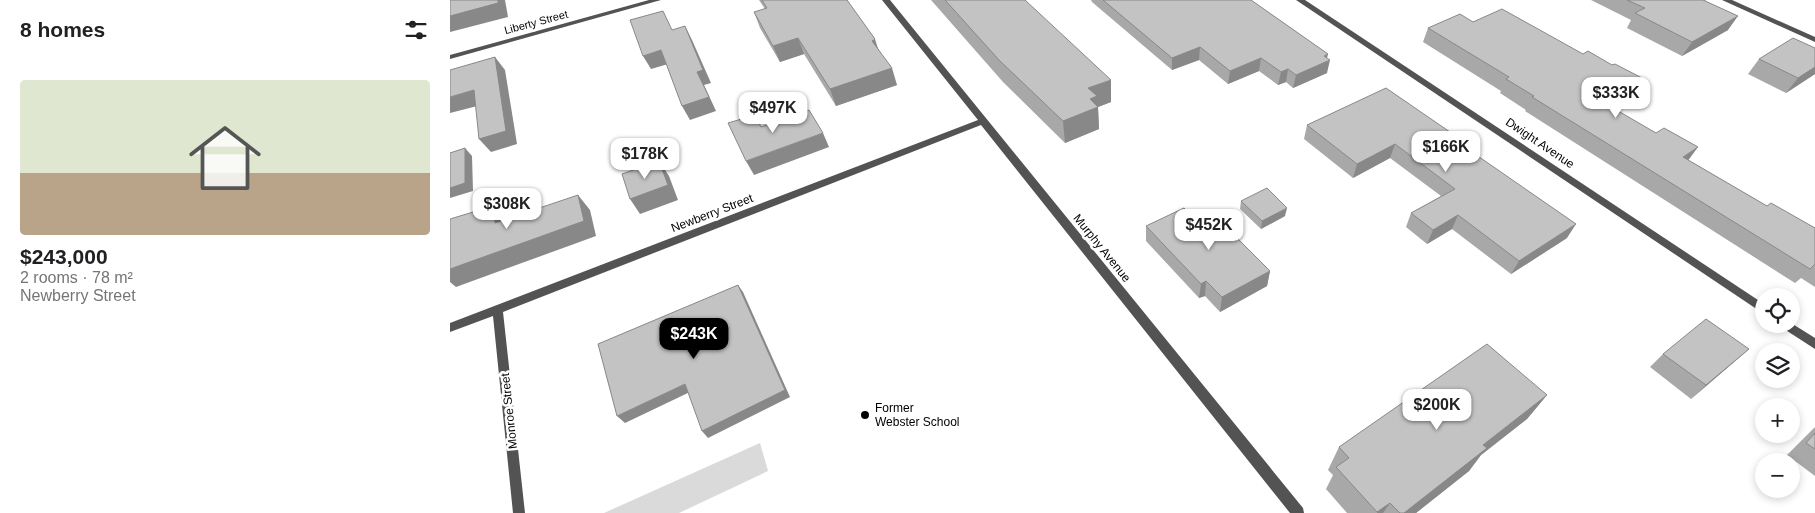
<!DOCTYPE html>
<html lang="en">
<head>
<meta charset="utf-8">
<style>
	:root { --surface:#fff; --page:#f6f6f6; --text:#202124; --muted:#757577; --accent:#000 }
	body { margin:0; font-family:Arial,sans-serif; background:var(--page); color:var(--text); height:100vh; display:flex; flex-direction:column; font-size:19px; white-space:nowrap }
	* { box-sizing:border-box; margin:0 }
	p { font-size:16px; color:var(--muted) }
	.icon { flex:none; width:28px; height:28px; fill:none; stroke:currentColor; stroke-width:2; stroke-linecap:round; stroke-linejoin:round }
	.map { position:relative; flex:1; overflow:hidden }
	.side { display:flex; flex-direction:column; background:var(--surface); width:450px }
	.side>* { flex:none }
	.fabs { position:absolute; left:1305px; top:288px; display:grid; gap:10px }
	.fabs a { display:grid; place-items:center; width:45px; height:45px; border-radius:50%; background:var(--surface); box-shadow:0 2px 8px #0003; font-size:25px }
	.price { position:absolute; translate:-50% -42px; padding:0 11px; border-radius:10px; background:#fff; color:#222; font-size:16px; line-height:32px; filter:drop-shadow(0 1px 2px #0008) }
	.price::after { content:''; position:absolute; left:50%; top:30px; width:15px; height:11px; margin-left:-8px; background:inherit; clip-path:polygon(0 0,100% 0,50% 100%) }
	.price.selected { background:var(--accent); color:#fff }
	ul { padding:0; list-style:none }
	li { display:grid; align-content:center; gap:10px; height:265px; padding:0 20px }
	li span { display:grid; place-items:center; height:155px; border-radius:5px; color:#555 }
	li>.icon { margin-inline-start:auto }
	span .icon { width:90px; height:90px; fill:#fffc; stroke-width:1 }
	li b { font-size:21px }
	h2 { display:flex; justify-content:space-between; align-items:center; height:60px; padding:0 20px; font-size:21px }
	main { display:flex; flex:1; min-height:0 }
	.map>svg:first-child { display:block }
</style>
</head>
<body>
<main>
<section class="side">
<h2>8 homes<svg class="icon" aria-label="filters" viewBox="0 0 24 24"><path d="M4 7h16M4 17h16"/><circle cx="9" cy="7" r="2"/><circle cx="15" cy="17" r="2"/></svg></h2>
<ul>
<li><span style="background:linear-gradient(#dfe7d0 60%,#b9a48a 0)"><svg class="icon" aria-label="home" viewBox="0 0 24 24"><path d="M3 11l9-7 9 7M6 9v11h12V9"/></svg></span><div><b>$243,000</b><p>2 rooms · 78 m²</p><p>Newberry Street</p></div></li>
</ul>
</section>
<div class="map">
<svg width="1365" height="513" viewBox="0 0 1365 513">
	<rect width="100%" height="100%" fill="#fff"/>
	<polygon fill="#dadada" points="310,443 318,471 229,513 154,513"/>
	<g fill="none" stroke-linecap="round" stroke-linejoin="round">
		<g fill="#535353" fill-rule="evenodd">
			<polygon points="199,0 211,0 0,59 0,55"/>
			<polygon points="432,0 440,0 853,508 854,513 840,513 531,125 53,312 75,513 63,513 43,316 0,332 0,323 528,120"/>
			<polygon points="846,0 855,0 1314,304 1314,314"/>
			<polygon points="1272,0 1282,0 1365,37 1365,42"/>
			<polygon points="1341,323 1365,338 1365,349 1331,327 1330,324"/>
		</g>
	</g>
	<g fill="#a8a8a8">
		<polygon points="309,0 397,0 429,50 447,85 386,106 354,54 330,62 310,28 304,12 315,9"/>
		<polygon points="481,0 575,0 661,102 648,107 649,129 615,143 553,82"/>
		<polygon points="641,0 801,0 877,59 877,73 843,88 836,82 828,85 809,71 778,84 749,60 722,70 642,2"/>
		<polygon points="1141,0 1256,0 1255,1 1278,30 1232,56 1177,28 1181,20"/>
		<polygon points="1023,22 1183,93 1159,106 1238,160 1317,206 1365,228 1365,287 1351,278 1345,283 1075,111 1076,110 1050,93 1051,91 973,42 978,28"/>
		<polygon points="1365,48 1365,74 1336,93 1298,74 1309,59"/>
		<polygon points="857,125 1000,132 999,136 1117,238 1061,274 1002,229 977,244 956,227 961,213 991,196 940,158 903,178 854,139"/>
		<polygon points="791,201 835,216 811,229 790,209"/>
		<polygon points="749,223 820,271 817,286 770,312 755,296 749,298 696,241 696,226"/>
		<polygon points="1299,349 1241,399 1200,367 1213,354"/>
		<polygon points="1097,395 1077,419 1031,455 1019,471 966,513 897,513 876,489 883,475 878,470 889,447"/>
		<polygon points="1365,427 1365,476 1337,455"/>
	</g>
	<g fill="#888">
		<polygon points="48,0 55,0 58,17 0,32 0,16"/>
		<polygon points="1288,16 1278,30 1232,56 1242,42"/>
		<polygon points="235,26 242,40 261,83 254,85 266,111 240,120 232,106"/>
		<polygon points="348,38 354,54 330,62 323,46"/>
		<polygon points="425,39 430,55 422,41"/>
		<polygon points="750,47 749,60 722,70 722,58"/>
		<polygon points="211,50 218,64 201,69 193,56"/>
		<polygon points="878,54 876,62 880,60 877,73 843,88 846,75 874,56"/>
		<polygon points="45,57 55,70 67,144 41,152 29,139"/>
		<polygon points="811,58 809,71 778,84 780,71"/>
		<polygon points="1365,67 1365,74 1336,93 1348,78"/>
		<polygon points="442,68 447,85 386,106 380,89"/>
		<polygon points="838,69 836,82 828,85 831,72"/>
		<polygon points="1192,78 1183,93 1143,116 1151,101"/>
		<polygon points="661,80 661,102 648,107 649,129 615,143 613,121 638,88"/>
		<polygon points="24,90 35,104 0,113 0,97"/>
		<polygon points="373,133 379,147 304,175 296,161"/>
		<polygon points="945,144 940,158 903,178 907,164"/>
		<polygon points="1248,147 1237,162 1233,157"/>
		<polygon points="15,148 22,156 23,191 0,198 0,188"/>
		<polygon points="209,161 219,176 228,200 190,214 180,199"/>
		<polygon points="128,195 140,210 146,236 6,287 0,282 0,269"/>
		<polygon points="43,206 57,221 45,223"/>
		<polygon points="837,208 835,216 811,229 812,221"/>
		<polygon points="1008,215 1002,229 977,244 983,230"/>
		<polygon points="1126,224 1117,238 1061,274 1069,261"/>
		<polygon points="820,271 817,286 770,312 772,297"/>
		<polygon points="756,281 755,296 749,298 751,284"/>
		<polygon points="288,285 293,292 340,397 258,438 252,431"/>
		<polygon points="1299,349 1283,363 1241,399 1256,385"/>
		<polygon points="235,384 242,391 175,423 167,416"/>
		<polygon points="1097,395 1077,419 1031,455 1019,471 966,513 954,513 1033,445"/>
		<polygon points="940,503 933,513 927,513 927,512"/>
	</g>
	<g fill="#c3c3c3" stroke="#888">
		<polygon points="0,0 48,0 48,3 0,16"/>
		<polygon points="312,0 397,0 425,39 422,41 442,68 380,89 348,38 323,46 304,12 317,8"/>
		<polygon points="495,0 575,0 661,80 638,88 647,96 640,99 648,107 613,121 549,60"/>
		<polygon points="653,0 801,0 878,54 874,56 880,60 846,75 838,69 831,72 811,58 780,71 750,47 722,58"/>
		<polygon points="1177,0 1253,0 1288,16 1242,42 1185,13 1195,8"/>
		<polygon points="1052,9 1133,54 1138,51 1162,65 1165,64 1192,78 1151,101 1206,133 1214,128 1248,147 1233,157 1317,206 1321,203 1365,228 1365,264 1360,269 1082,97 1084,96 1056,79 1059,77 978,28 1010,14 1023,22"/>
		<polygon points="213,11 222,30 235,26 253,70 247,72 259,97 232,106 211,50 193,56 180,20"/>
		<polygon points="1343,38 1365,48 1365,67 1348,78 1309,59"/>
		<polygon points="45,57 56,131 29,139 24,90 0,97 0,70"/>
		<polygon points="936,88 1000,132 996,134 1126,224 1069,261 1008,215 983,230 961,213 1005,189 945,144 907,164 857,125"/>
		<polygon points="359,110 373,133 296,161 278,123 305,115 311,127"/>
		<polygon points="15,148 15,183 0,188 0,153"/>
		<polygon points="209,161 218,185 180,199 172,174"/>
		<polygon points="817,188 837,208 812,221 791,201"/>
		<polygon points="128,195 134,221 0,269 0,219 43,206 45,223"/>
		<polygon points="734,208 749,223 765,216 820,271 772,297 756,281 751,284 696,226"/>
		<polygon points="288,285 335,390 252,431 235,384 167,416 148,344"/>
		<polygon points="1256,319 1299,349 1256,385 1213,354"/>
		<polygon points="1037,344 1097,395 1033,445 1037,448 954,513 950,513 940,503 927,512 886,467 899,458 889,447"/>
		<polygon points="1365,433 1365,449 1356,443"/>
	</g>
	<circle fill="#000" stroke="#fff" stroke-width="2" cx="415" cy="415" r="5"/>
	<g text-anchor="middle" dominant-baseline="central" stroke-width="5" stroke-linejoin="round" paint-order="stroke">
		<g font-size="11" fill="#000" stroke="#fff">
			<text transform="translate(86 22) rotate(-15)">Liberty Street</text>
		</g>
		<g font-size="12" fill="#000" stroke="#fff">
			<text transform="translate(1090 143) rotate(34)">Dwight Avenue</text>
			<text transform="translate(262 213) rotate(-21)">Newberry Street</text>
			<text transform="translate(652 248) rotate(51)">Murphy Avenue</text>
			<text transform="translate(59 411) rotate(-96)">Monroe Street</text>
		</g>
		<g font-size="12" fill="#000" stroke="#fff" text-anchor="start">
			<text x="425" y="408">Former<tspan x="425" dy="14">Webster School</tspan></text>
		</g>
	</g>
</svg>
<div class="fabs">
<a><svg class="icon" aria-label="locate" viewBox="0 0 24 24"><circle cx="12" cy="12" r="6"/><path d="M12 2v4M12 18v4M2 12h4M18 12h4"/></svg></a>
<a><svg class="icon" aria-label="layers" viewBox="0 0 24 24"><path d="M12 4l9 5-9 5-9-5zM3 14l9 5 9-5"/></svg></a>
<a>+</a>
<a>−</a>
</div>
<b class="price" style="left:1166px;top:119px">$333K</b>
<b class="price" style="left:323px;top:134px">$497K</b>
<b class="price" style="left:996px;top:173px">$166K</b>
<b class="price" style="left:195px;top:180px">$178K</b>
<b class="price" style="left:57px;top:230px">$308K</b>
<b class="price" style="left:759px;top:251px">$452K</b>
<b class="price selected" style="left:244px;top:360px">$243K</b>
<b class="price" style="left:987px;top:431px">$200K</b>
</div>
</main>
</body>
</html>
